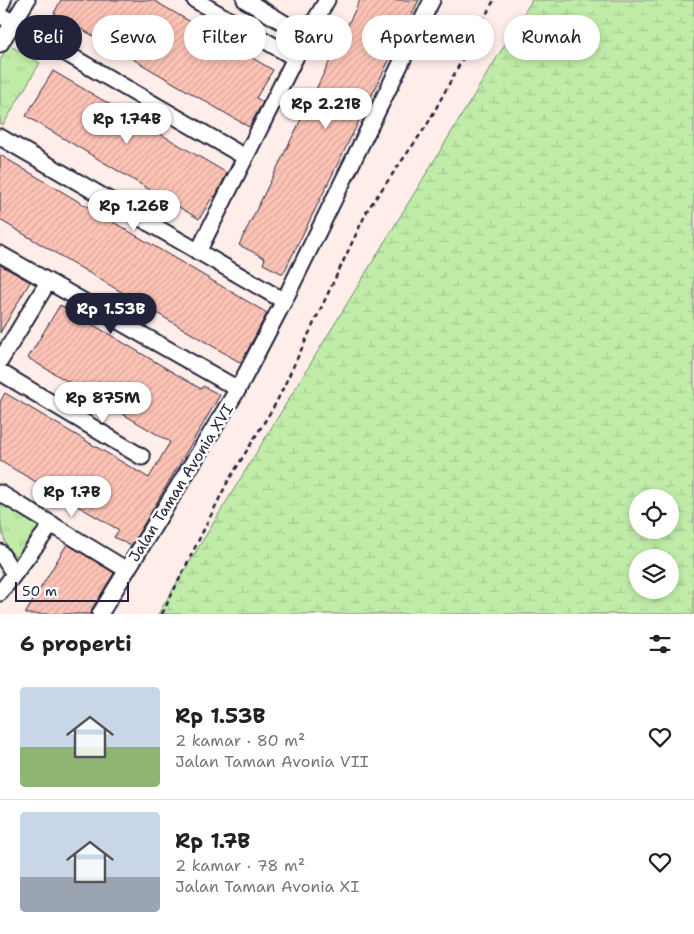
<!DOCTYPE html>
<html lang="id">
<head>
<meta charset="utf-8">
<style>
	:root { --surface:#fff; --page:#f2f2f2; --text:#222; --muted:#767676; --line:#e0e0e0; --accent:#22223b }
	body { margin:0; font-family:"Shantell Sans",sans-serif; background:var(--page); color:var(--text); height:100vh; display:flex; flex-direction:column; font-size:19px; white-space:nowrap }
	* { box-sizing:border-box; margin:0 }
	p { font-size:16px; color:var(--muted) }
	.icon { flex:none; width:28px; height:28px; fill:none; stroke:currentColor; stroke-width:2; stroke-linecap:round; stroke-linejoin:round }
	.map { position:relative; height:614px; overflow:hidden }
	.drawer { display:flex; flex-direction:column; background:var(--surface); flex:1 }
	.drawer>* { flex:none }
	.guide { position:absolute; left:15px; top:15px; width:665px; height:45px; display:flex; gap:10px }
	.controls { position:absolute; left:629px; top:489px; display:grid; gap:10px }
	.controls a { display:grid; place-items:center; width:50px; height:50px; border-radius:50%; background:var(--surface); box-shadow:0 2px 8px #0003; font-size:25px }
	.scale { position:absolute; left:15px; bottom:12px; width:114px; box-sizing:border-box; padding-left:5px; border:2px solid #22223b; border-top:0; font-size:14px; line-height:18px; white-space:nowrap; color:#22223b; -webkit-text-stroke:4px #fff; paint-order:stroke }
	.price { position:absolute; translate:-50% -42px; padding:0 11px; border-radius:18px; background:#fff; color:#222; font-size:16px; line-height:32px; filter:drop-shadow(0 1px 2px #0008) }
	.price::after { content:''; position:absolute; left:50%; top:30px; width:15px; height:11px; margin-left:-8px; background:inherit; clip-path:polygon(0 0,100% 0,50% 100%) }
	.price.active { background:var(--accent); color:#fff }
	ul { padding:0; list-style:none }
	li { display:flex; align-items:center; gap:15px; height:125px; padding:0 20px }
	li+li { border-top:1px solid var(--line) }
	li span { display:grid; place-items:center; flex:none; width:140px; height:100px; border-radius:5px; color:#555 }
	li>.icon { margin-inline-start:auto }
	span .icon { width:60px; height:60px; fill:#fffc; stroke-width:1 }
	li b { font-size:21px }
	h2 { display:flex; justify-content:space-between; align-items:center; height:60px; padding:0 20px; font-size:21px }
	.chip { padding:0 18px; border-radius:22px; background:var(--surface); box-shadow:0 2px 8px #0003; font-size:18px; line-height:45px }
	.chip.active { background:var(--accent); color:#fff }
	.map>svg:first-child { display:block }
</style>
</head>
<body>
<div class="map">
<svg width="694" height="614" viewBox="0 0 694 614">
	<defs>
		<pattern id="wetland-marsh" width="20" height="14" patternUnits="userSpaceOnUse" patternTransform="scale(1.25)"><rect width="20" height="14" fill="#c0eca8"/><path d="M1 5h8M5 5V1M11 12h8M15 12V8" fill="none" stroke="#a5ca92"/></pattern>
		<pattern id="park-tufts" width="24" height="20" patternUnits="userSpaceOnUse" patternTransform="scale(1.25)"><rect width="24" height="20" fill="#c0eca8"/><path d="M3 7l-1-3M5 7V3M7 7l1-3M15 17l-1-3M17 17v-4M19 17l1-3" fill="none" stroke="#a5ca92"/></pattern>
		<pattern id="building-hatch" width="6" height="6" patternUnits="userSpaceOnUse" patternTransform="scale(1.25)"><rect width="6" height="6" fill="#fdc3b6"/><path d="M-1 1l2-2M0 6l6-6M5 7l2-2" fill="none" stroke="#d9a79d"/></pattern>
	</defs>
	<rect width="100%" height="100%" fill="#feede9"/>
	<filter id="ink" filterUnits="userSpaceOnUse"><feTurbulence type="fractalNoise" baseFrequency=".02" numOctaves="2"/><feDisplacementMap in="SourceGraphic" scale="10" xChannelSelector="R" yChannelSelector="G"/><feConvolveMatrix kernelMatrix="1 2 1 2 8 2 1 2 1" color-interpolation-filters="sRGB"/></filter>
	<g filter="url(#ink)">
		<path fill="url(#wetland-marsh)" stroke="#718772" fill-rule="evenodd" d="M532 0H694V614H158ZM638 498H670V530H638ZM638 558H670V590H638Z"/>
		<g fill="url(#park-tufts)" stroke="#718772">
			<polygon points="9,45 40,63 3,125 0,123 0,60"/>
			<path d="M0 499 41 525 40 528 20 554 16 556C0 547 0 517 0 499Z"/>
		</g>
		<g fill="url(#building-hatch)" stroke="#22223b">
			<polygon points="61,0 153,0 273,70 256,98 263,102 249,127 54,13"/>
			<polygon points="360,0 419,0 283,274 263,264 265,258 239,245"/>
			<polygon points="53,71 227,173 215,197 213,196 199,219 26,116"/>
			<polygon points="0,155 267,313 241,363 0,220"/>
			<polygon points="0,265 30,282 0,333"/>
			<polygon points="60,305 201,389 203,386 220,395 131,546 114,537 119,530 0,461 0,402 5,393 149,478 170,442 28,358"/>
			<polygon points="67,544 114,573 92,609 91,614 25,614"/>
		</g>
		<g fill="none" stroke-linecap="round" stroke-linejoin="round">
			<defs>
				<g id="street">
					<polyline points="195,0 295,58"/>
					<polyline points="245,0 306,36"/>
					<polyline points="0,6 3,0"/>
					<polyline points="0,15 245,157"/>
					<polyline points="0,44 27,0"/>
					<polyline points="0,137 284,301"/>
					<polyline points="198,252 306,36 327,0"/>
					<polyline points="0,254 238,389"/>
					<polyline points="0,361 48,282"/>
					<polyline points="0,372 142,457"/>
					<polyline points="0,493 127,570"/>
					<polyline points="0,552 14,574"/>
					<polyline points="0,593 52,524"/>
					<polyline points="100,614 238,389 284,301 432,0"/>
				</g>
			</defs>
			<use href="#street" stroke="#22223b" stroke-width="19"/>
			<polyline stroke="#22223b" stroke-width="2.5" stroke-dasharray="5 4" stroke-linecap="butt" points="162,614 227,483 276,403 368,209 427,125 494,0"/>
			<use href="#street" stroke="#fff" stroke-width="15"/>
		</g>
	</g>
	<g text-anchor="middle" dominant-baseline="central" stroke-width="5" stroke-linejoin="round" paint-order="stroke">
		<g font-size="15" fill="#22223b" stroke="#fff">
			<text transform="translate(181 483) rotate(-58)">Jalan Taman Avonia XVI</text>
		</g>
	</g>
</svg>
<div class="controls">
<a><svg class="icon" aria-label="locate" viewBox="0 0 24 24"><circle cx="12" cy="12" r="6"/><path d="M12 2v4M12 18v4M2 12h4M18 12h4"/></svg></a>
<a><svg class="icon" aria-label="layers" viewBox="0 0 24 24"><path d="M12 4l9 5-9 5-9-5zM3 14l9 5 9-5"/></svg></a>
</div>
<div class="scale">50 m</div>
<b class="price" style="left:326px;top:130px">Rp 2.21B</b>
<b class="price" style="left:127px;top:145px">Rp 1.74B</b>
<b class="price" style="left:134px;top:232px">Rp 1.26B</b>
<b class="price active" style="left:111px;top:335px">Rp 1.53B</b>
<b class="price" style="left:103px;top:424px">Rp 875M</b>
<b class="price" style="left:72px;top:518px">Rp 1.7B</b>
<div class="guide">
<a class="chip active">Beli</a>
<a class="chip">Sewa</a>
<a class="chip">Filter</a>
<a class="chip">Baru</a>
<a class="chip">Apartemen</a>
<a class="chip">Rumah</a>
</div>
</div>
<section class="drawer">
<h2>6 properti<svg class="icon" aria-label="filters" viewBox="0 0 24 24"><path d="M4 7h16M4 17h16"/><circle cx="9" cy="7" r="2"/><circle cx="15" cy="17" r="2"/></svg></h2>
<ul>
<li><span style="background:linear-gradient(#c9d6e8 60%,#8fb573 0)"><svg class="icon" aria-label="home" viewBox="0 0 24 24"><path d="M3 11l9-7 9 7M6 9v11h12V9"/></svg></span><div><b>Rp 1.53B</b><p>2 kamar · 80 m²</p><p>Jalan Taman Avonia VII</p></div><svg class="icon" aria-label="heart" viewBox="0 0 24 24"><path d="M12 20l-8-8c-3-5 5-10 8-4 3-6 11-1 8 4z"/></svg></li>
<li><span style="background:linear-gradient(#c9d6e8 65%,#9aa5b1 0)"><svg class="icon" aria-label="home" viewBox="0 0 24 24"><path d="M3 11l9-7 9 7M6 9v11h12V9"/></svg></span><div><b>Rp 1.7B</b><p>2 kamar · 78 m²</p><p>Jalan Taman Avonia XI</p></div><svg class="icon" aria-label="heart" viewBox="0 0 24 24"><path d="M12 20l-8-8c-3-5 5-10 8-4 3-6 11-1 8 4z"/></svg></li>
</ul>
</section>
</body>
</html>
